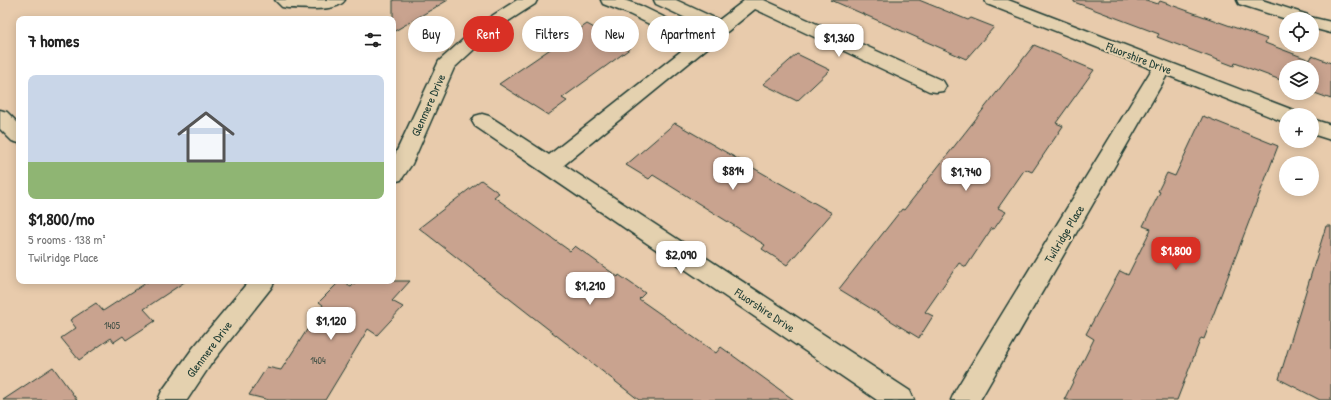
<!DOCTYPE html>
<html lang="en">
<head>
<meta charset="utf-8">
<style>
	:root { --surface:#fff; --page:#f6f6f6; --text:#222; --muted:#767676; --line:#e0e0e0; --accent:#d93025 }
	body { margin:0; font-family:"Patrick Hand",sans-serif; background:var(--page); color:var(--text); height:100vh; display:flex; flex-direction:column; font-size:15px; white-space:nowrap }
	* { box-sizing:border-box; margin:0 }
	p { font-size:13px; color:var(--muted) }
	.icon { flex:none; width:22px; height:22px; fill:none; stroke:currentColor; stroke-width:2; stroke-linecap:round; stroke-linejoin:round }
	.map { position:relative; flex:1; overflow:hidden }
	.details { position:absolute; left:16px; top:16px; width:380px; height:268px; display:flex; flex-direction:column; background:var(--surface); border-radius:8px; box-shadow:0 2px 10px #0003 }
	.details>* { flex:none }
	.hud { position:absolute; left:408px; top:16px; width:380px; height:36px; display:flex; gap:8px }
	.fabs { position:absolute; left:1279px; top:12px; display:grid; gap:8px }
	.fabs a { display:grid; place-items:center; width:40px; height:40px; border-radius:50%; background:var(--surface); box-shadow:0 2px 10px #0003; font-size:20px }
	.price { position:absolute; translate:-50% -34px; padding:0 9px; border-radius:8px; background:#fff; color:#222; font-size:13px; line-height:26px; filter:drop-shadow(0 1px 2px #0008) }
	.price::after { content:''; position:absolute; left:50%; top:24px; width:12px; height:9px; margin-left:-6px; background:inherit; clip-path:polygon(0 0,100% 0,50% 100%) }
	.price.active { background:var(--accent); color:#fff }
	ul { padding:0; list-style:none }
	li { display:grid; align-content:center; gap:8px; height:212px; padding:0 12px }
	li+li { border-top:1px solid var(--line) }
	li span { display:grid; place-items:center; height:124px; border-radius:8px; color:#555 }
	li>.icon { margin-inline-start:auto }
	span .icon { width:72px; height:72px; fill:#fffc; stroke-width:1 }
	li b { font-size:17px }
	h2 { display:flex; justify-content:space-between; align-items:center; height:48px; padding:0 12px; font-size:17px }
	.pill { padding:0 14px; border-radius:18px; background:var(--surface); box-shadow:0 2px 10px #0003; font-size:14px; line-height:36px }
	.pill.active { background:var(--accent); color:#fff }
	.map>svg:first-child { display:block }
</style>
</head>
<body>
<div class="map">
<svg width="1331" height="400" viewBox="0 0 1331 400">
	<rect width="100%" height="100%" fill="#e8cbac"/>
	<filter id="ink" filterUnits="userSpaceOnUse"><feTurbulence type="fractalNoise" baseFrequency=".025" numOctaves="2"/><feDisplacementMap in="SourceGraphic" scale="8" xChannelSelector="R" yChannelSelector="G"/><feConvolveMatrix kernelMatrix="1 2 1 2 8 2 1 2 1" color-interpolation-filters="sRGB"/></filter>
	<g filter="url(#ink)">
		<g fill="#c9a38f" stroke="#1f3d34">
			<polygon points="393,0 448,0 393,32"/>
			<polygon points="831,0 919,0 968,20 971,18 994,27 966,59"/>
			<polygon points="1074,0 1146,0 1158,4 1160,1 1267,39 1265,43 1310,60 1312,56 1331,63 1331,99 1312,92 1312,67 1286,67 1286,82 1235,63 1234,66 1157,37 1159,34 1074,2"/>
			<polygon points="587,24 631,48 562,98 567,101 548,115 499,84"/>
			<polygon points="1034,45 1094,70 1056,123 1063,126 1032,172 1025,169 998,208 1006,212 994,229 992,228 966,267 959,263 925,312 933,316 919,338 839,289 902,209 904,210"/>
			<polygon points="797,54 830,70 797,101 763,84"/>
			<polygon points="1203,116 1278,146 1204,339 1201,338 1177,400 1064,400 1094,339 1086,334 1120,271 1128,275 1151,229 1143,226 1160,192 1158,191 1167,173 1175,176"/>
			<polygon points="675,123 832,213 787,265 762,249 765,245 653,175 649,179 626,165"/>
			<polygon points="481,180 499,193 494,197 570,251 575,246 618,277 619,275 645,293 639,299 716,353 721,347 794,400 639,400 419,228"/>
			<polygon points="1326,226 1331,226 1331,400 1320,400 1279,379"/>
			<polygon points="149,281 186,281 144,309 155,321 126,340 123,336 114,342 111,338 79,360 61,338 76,328 70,320 96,303 103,311"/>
			<polygon points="340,281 351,287 357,281 410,281 392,301 403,307 377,335 368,329 325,400 269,400 249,395 267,367 281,370 323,305 319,302"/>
			<polygon points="53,367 77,400 3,400"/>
		</g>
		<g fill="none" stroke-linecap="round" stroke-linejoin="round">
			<defs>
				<g id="minor">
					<path d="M275 0H345C337 13 303 8 288 8L282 7Z"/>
					<polygon points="517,0 537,0 535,4 496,29 454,68 412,164 401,180 393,182 393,159 439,61 484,21"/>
					<polygon points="601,0 624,0 641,6 701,35 709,29 656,4 654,0 676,0 719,20 745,0 764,0 943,81 946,86 943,91 936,92 929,91 755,9 564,165 910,391 914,400 877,400 475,126 472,121 475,116 482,114 489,116 549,155 690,44 629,14 603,4"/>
					<polygon points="985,0 1008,0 1293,110 1296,115 1286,115 1286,122 1279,120 1167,75 980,400 951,400 955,391 1152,69 987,4"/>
					<polygon points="1237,0 1262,0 1308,15 1310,17 1331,22 1331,33 1312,28 1312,19 1286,19 1239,4"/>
					<polygon points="0,110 7,112 19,124 19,143 12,141 0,129"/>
					<polygon points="1312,119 1331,125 1331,140 1312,134"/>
					<polygon points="249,281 275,281 271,288 211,364 187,400 158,400 162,391 193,348"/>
				</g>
			</defs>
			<use href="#minor" stroke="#1f3d34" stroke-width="3"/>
			<use href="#minor" fill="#e4d1af" fill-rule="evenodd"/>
		</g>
	</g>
	<g text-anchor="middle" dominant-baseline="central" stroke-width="4" stroke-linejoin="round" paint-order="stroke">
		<g font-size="10" fill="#4a564b">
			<text x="112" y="325">1405</text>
			<text x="318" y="360">1404</text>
		</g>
		<g font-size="12" fill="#1f3d34" stroke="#e4d1af">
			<text transform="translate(1139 58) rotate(21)">Fluorshire Drive</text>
			<text transform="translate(428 105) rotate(-66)">Glenmere Drive</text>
			<text transform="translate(1064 234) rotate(-59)">Twilridge Place</text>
			<text transform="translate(765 310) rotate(34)">Fluorshire Drive</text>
			<text transform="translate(209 349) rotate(-53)">Glenmere Drive</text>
		</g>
	</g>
</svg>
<div class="fabs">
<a><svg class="icon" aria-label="locate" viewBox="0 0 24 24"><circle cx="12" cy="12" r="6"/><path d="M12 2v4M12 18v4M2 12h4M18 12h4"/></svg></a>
<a><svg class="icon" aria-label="layers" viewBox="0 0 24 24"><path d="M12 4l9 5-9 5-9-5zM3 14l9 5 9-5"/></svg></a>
<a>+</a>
<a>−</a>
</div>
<b class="price" style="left:839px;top:58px">$1,360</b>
<b class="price" style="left:733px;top:191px">$814</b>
<b class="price" style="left:966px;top:192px">$1,740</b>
<b class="price active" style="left:1176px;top:271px">$1,800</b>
<b class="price" style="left:681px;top:275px">$2,090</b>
<b class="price" style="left:590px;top:306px">$1,210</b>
<b class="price" style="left:331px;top:341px">$1,120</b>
<div class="hud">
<a class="pill">Buy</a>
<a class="pill active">Rent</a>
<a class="pill">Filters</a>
<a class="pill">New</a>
<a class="pill">Apartment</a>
</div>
<section class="details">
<h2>7 homes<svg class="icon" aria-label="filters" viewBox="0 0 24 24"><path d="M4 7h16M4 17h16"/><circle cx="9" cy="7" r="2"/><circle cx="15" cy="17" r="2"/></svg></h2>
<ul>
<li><span style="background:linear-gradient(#c9d6e8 70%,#8fb573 0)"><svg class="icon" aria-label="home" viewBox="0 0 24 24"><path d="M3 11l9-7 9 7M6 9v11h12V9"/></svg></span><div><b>$1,800/mo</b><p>5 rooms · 138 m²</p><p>Twilridge Place</p></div></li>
</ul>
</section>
</div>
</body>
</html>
